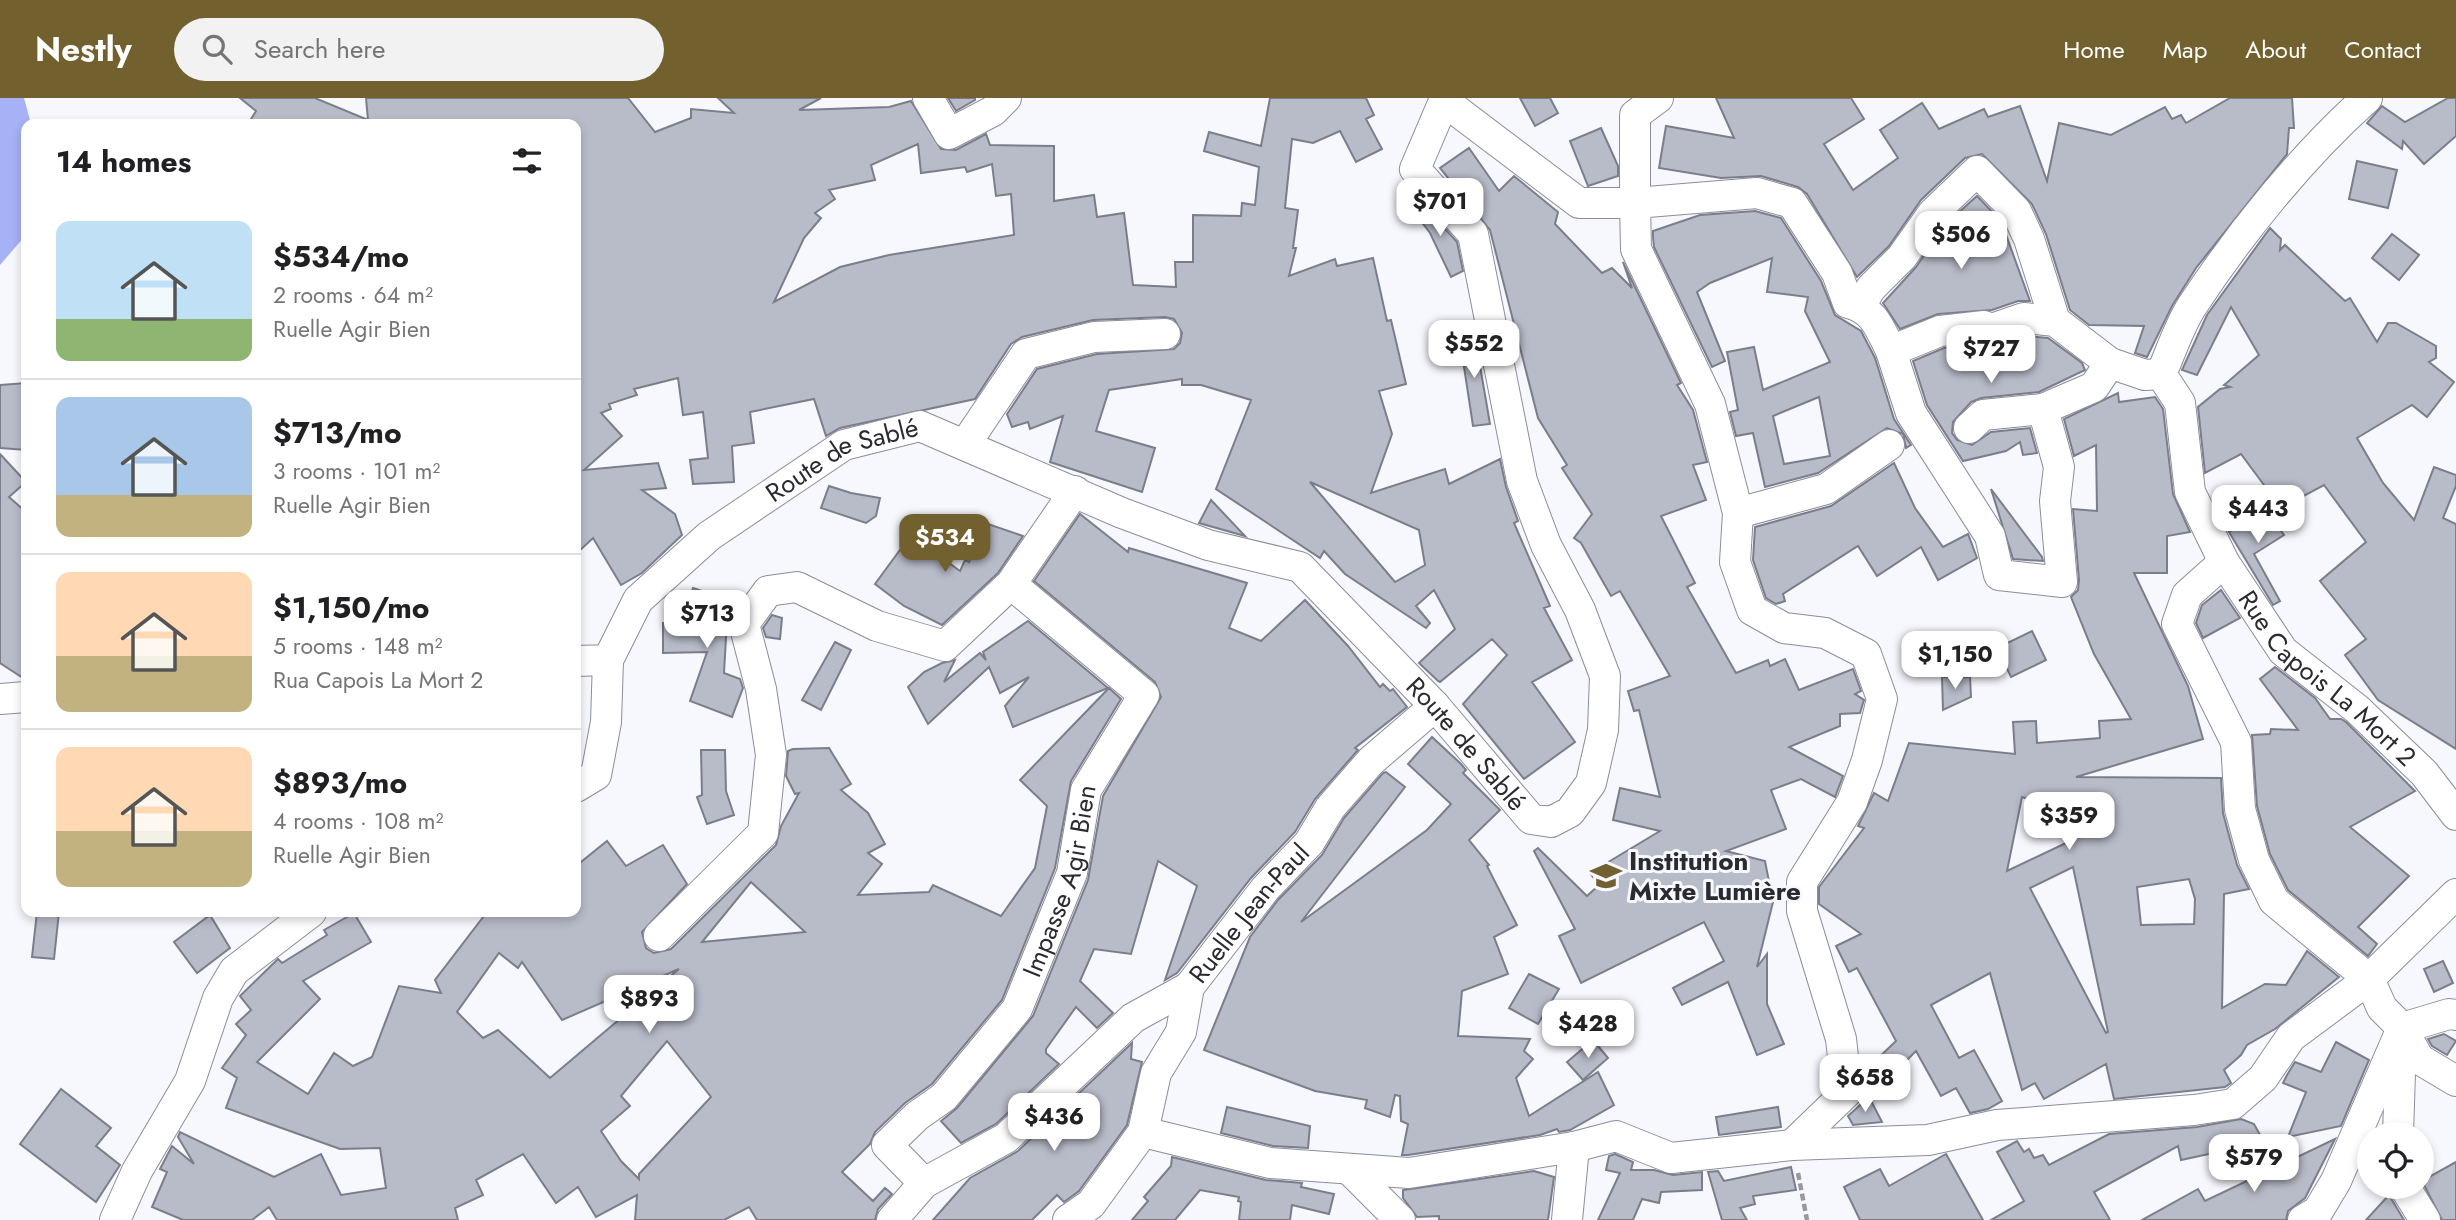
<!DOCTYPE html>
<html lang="en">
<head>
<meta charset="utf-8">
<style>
	:root { --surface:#fff; --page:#f2f2f2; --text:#202124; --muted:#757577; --line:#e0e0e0; --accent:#72602e }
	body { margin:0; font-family:Jost,sans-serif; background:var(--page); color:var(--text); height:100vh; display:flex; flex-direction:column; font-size:26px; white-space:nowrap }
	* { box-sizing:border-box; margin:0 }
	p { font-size:23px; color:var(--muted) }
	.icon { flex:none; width:38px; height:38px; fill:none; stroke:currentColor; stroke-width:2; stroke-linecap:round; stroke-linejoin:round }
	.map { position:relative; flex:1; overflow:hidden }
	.panel { position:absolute; left:21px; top:21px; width:560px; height:798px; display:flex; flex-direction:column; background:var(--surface); border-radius:14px; box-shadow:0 4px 10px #0003 }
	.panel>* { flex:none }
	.fabs { position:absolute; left:2357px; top:1024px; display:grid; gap:14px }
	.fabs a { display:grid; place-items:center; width:77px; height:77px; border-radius:50%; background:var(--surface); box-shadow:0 4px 10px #0003; font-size:35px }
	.price { position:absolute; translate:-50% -60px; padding:0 16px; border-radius:14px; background:#fff; color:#222; font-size:23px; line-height:46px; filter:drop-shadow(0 2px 4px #0008) }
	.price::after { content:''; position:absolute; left:50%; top:42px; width:21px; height:16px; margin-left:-10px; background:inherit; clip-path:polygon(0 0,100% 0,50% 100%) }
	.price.on { background:var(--accent); color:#fff }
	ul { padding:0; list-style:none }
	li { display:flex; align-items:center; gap:21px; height:175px; padding:0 35px }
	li+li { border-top:2px solid var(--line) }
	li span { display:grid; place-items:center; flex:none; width:196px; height:140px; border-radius:14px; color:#555 }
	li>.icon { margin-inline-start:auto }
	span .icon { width:84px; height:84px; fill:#fffc; stroke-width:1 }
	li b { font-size:30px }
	h2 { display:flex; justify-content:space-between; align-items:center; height:84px; padding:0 35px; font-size:30px }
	header { display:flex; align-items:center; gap:42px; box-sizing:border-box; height:98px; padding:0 35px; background:var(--accent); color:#fff }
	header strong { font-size:33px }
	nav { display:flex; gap:38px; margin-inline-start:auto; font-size:24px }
	.search { width:490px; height:63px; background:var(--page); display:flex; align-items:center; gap:18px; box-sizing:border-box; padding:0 24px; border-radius:38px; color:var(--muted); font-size:26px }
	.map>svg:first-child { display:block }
</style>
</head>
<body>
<header>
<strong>Nestly</strong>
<div class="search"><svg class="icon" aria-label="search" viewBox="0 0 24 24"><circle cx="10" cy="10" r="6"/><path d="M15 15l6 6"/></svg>Search here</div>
<nav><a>Home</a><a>Map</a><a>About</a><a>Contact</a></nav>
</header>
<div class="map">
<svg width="2456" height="1122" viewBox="0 0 2456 1122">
	<rect width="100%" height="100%" fill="#f7f8fe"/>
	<polygon fill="#a6b1f6" points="0,0 24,0 31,26 26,26 26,137 0,167"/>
	<g fill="#b8bbc8" stroke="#7b7e8a" stroke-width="2" fill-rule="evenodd">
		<path d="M240 0H315L368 22 366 0H628L655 34 691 20V11L734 15 718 0H821L799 12 889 9 911 3 941 51 956 52 986 36 990 47 1054 48V103L1094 97 1097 119 1124 115 1133 187 1176 189 1175 164H1193V117L1241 118 1242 105 1255 107 1259 69 1204 53 1209 34 1261 48 1270 0H1366L1374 17 1366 21 1382 51 1356 64 1340 33 1313 45 1292 41 1285 110 1298 112 1293 150H1296L1289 178 1335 161 1337 168 1373 160 1387 223 1391 222 1406 286 1379 293 1392 336 1371 395 1445 371 1449 386 1500 361 1506 389 1518 423 1514 425 1550 508 1544 510 1572 562 1532 584 1575 644 1524 681 1463 606 1507 557 1492 541 1440 584 1438 583 1419 565 1455 531 1434 492 1416 508 1430 525 1426 530 1345 476 1324 453 1320 460 1216 391 1251 302 1201 287H1182V281L1109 292 1096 333 1155 350 1142 394 1050 364 1063 318 1030 331 1028 324 1012 329 1007 316 1037 271 1097 256 1174 251 1180 245 1182 235 1174 221 1165 219 1093 222 1022 239 1011 246 975 301 840 330 826 338 814 301 750 314 754 345 732 348 734 384 693 386 690 362 708 360 703 314 683 317 678 280 634 291 637 297 609 306 611 311 601 315 622 338 584 372 658 365 666 390 642 392 675 416 682 437 642 475 621 487 593 440 576 456V26H248L256 13ZM918 46 921 75 965 69 967 74 992 66 996 98 1011 96 1014 137 889 157 840 169 774 204 804 140 821 120 815 115 835 101 829 92 875 82 871 67ZM1310 384 1419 432 1425 467 1395 484Z"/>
		<polygon points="948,0 975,0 975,2 956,13"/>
		<polygon points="1520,0 1550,0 1558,15 1535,28"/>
		<polygon points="1716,0 1851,0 1864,21 1824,46 1853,92 1898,60 1880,32 1922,5 1939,31 1984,11 1988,19 2020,8 2047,83 2059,25 2111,37 2165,9 2172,21 2181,17 2186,25 2230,0 2292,0 2294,30 2289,30 2287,56 2196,170 2172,208 2147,259 2135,255 2144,228 2089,227 2070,212 2046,136 2032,106 1982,56 1965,60 1921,102 1889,148 1857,179 1807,96 1798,89 1761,78 1721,80 1659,70 1666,28 1734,40"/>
		<polygon points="2448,0 2456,0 2456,38 2424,66 2403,43 2402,51 2367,25 2382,8 2405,24"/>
		<polygon points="1601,30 1618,68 1618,78 1588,88 1570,43"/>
		<polygon points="1469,50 1499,93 1514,78 1558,114 1555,126 1602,175 1612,170 1632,190 1623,164 1681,285 1677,287 1693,312 1707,364 1693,367 1706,402 1661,418 1695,485 1687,489 1736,575 1768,562 1770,568 1785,561 1799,592 1853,571 1861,593 1855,596 1864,602 1860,615 1840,616 1840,628 1789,649 1843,678 1835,699 1801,681 1771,692 1786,731 1726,753 1765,763 1773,804 1757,869 1767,856 1767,906 1784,946 1757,957 1728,884 1682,907 1673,890 1724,863 1704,824 1581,885 1559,838 1575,831 1534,753 1538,750 1587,798 1599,787 1590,775 1660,733 1613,722 1620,690 1660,699 1639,612 1634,613 1628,593 1670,578 1620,493 1611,498 1581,445 1574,440 1592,416 1562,370 1567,367 1538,320 1490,132 1440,70"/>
		<polygon points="2357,63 2397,72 2388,110 2349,101"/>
		<polygon points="1977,98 2001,123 2030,203 2018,203 1992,212 1938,216 1900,231 1883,205 1916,169 1946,126"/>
		<polygon points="1417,100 1457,144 1463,173 1451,179 1430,135 1408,106"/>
		<path d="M1755 113 1781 120 1821 183 1835 217 1861 233 1875 260 1894 321 1911 347 1906 350 1903 336 1887 330 1818 375 1765 389 1753 335 1736 338 1730 314 1738 312 1727 254 1754 249 1763 292 1830 264 1805 213 1808 199 1767 194 1772 160 1710 185 1697 194 1725 263 1712 269 1654 149 1653 139V133L1700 117ZM1819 299 1830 358 1784 366 1773 318Z"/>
		<polygon points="2270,130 2281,141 2280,152 2285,147 2345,203 2350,200 2377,244 2388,225 2396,225 2436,248 2436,260 2429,264 2454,284 2427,319 2412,307 2357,340 2383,385 2414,422 2434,369 2456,377 2456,388 2443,420 2456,426 2456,651 2378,602 2345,557 2366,541 2320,483 2366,444 2324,387 2281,410 2241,356 2205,375 2198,309 2220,291 2230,289 2224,287 2259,257 2231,209 2197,277 2182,272 2207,217"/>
		<polygon points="2392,136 2419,157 2399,182 2372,160"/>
		<polygon points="1474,233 1490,326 1473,328 1459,236"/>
		<polygon points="2026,238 2048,240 2082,265 2085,272 2039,294 1981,300 1971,304 1953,324 1952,335 1957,342 1972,347 1991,334 2030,330 2037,355 2023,357 2020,344 2006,353 1963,363 1927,307 1913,263 1944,250 1982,246 1997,248"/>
		<polygon points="26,285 26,352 0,350 0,287"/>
		<path d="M2118 295 2119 304 2155 299 2163 311 2173 396 2190 434 2167 438V475H2134L2188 588 2203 641 2076 679 2221 680 2223 715 2237 767 2249 791 2224 796 2222 910 2265 886 2286 887 2307 853 2339 879 2275 931 2247 947 2241 957 2224 972 2231 985 2225 989 2114 1001 2106 966 2044 1001 2035 985 2022 992 1990 875 1931 907 1959 960 1974 952 2002 1003 1988 1011 1970 1015 1956 990 1941 998 1916 953 1888 981 1873 965 1896 943 1857 870 1849 874 1836 848 1861 836 1819 806V789L1864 730 1858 728 1874 695 1888 703 1909 645 2015 656 2013 624 2036 623 2037 645 2100 640 2099 623 2131 621 2094 556 2071 499 2078 492 2079 482 2073 411 2097 413 2096 347 2074 358 2064 321ZM2022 699 2066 714V745L2007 773ZM2073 769 2108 934 2106 935 2030 790ZM2189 781 2195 801 2194 826 2141 827 2137 789Z"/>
		<polygon points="0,356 26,384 9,399 26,414 26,582 0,565"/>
		<polygon points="1894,365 1915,410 1943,449 1968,436 1977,460 1938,482 1921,449 1877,478 1858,448 1783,496 1785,503 1776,506 1766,500 1753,462 1755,429 1831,408"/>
		<polygon points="829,388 851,395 880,400 876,418 866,425 821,410"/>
		<polygon points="1991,391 2042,459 2043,463 2013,461"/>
		<polygon points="1211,402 1245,438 1199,425"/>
		<polygon points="2264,410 2284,437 2254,456 2280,503 2273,507 2229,434"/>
		<polygon points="1080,416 1128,454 1129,450 1247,485 1229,530 1261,543 1305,502 1348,548 1380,589 1383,586 1390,593 1393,591 1407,609 1355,650 1358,652 1315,701 1295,734 1251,780 1177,875 1165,882 1197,788 1158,763 1131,856 1094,851 1080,883 1113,915 1097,930 1076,909 1046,951 1046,955 1059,966 996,1026 961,1045 941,1023 957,1010 1033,918 1088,782 1103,698 1161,599 1155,584 1034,483"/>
		<polygon points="985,425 1023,438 998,475 942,527 904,508 875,486 911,437 960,473 965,462 969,464"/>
		<polygon points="693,490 737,505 727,522 724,575 740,581 743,590 732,619 690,603 707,554 663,555 663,525 682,525"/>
		<polygon points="2221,492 2240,520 2203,540 2196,525 2202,507"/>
		<polygon points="772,517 782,520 780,541 766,539 763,530"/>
		<polygon points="1028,523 1108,590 1013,629 1005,608 1029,579 1000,595 989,569 928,626 908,589 924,574 942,565 955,562 944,584 980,555 986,562 983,554"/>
		<polygon points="2032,533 2046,562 2011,579 1997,550"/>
		<polygon points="835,544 851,552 821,612 802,602"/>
		<polygon points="2275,569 2315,600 2330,621 2341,621 2346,624 2415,693 2350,729 2409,778 2358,829 2377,846 2368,858 2288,792 2270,756 2257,708 2252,637 2270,636 2271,631 2298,632 2260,581"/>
		<polygon points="1942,579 1970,579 1971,599 1943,612"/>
		<path d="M1109 590 1121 601 1071 683 1055 770 1002 902 932 986 905 1005 875 1034 870 1046 842 1074 873 1103 885 1090 892 1096 878 1111 875 1122H757L749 1109 724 1122H635L637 1097 596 1119 578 1089 556 1105 523 1056 476 1082 483 1097 455 1110 458 1122H277L269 1109 252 1122H183L152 1109 167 1074 160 1071 172 1048 194 1066 178 1039 180 1034 274 1079 321 1056 341 1097 386 1090 380 1050 340 1051 226 1010 237 980 222 970 246 937 236 926 251 912 240 898 278 861 282 865 327 837 324 832 354 815 371 844 303 883 320 901 257 964 308 996 334 955 353 968 372 959 399 888 441 895 435 882 487 814H576V768L607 743 626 768 663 747 687 786 642 834 646 850 654 855 671 851 776 747 781 728 799 695 795 696 786 678 788 653 793 651 829 650 851 686 841 692 868 715 885 746 868 755 882 766 858 797 929 794 933 787 1001 818 1035 770 1047 708 1020 682ZM751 784 805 834 702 844ZM499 855 518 870 522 864 562 922 679 871 550 980 498 932 483 940 457 914ZM667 943 711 999 639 1076V1081L621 1063 601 1033 630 1008 621 998Z"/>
		<polygon points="1432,639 1461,666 1466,672 1463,675 1500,712 1469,742 1489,767 1487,768 1517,827 1494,839 1508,876 1462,893 1458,938 1530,941 1524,953 1533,961 1516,980 1529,1018 1598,974 1614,1007 1570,1032 1559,1034 1557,1031 1540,1037 1408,1057 1402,1057 1408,1026 1401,1023 1400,998 1395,997 1390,1019 1365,1010 1367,1002 1315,993 1204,952 1250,839 1278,802 1322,757 1344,720 1383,675 1386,674 1405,689 1301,824 1427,732 1451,706 1408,666"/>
		<polygon points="701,652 725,652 726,693 734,717 707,726 697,699 702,697"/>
		<polygon points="37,814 59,814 54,861 32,859"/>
		<polygon points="210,817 230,850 197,875 174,844"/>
		<polygon points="2443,863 2453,885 2434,894 2424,871"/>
		<polygon points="1529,876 1559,891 1538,926 1509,910"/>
		<polygon points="2444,936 2456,943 2447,957 2432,948 2428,941"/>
		<polygon points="1593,942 1608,960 1583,982 1567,964"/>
		<polygon points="2336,944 2369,962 2341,1028 2288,1039 2306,994 2283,985 2287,977 2295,964 2321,974"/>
		<polygon points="1132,945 1131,961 1142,964 1127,1027 1079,1093 1064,1104 1057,1097 1032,1122 933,1122 970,1080 1018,1053"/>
		<polygon points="61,991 111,1030 96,1048 120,1067 96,1104 20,1046"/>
		<polygon points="1869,999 1882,1024 1853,1027 1848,1018"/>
		<polygon points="1227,1009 1310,1028 1308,1050 1273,1048 1221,1035"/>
		<polygon points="1778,1009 1781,1029 1719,1037 1716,1019"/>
		<polygon points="2241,1021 2254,1026 2264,1044 2181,1062 2178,1048 2094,1094 2110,1122 1991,1122 2024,1103 1997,1054 2017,1043 2024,1054 2029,1051 2034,1060 2043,1057 2049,1067 2109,1036 2197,1029"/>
		<polygon points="2335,1041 2305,1100 2288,1113 2286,1122 2142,1122 2198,1091 2205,1103"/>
		<polygon points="1615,1056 1633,1064 1631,1072 1654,1072 1673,1077 1702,1074 1702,1092 1661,1094 1659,1105 1642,1101 1633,1122 1598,1122 1620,1075 1606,1072 1609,1058"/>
		<polygon points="1946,1056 1983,1122 1860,1122 1844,1089 1880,1071 1889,1088"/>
		<polygon points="1172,1059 1266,1082 1302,1085 1301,1089 1334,1096 1329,1116 1292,1107 1290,1122 1239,1122 1241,1104 1238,1103 1239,1099 1200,1092 1175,1122 1132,1122 1148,1103 1144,1099 1171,1068"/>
		<polygon points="2456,1064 2456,1122 2442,1122 2422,1083"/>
		<polygon points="1791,1069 1796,1092 1753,1098 1755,1106 1740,1110 1747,1122 1722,1122 1708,1074 1718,1073 1724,1083"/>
		<polygon points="1534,1073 1554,1079 1548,1122 1439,1122 1439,1118 1417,1119 1403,1100 1403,1092"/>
		<polygon points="2389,1097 2404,1122 2366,1122"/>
	</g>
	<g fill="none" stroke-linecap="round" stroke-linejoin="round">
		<defs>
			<g id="minor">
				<polyline points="928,0 949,36 993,13 1006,0"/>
				<polyline points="1860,208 1871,190 1902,159 1933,115 1977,73 2016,113 2029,141 2055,223"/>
				<polyline points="1891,253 1911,315 1990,438 1999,477 2062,484 2055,403 2059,369 2043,311 2094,289 2110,265 2145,277 2161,276"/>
				<path id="s1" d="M2161 276 2180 305 2190 394 2224 464 2283 553 2357 611 2424 675 2456 717"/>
				<path d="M2161 276C2171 254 2179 228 2192 208 2240 135 2302 58 2367 0"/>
				<polyline points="1969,330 1983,317 2043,311"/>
				<polyline points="966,345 1026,256 1094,239 1165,236"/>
				<polyline points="1738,415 1826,391 1889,347"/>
				<polyline points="2224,464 2187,497 2177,526 2236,644 2240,711 2254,762 2274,803 2369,881 2382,910 2402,930 2419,961 2456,983"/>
				<path id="s2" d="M576 563 608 562 638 502 709 438 844 347 920 328 1122 415 1208 447 1300 469 1435 608 1531 721 1551 724 1570 714 1591 685 1603 632 1605 578 1580 512 1546 447 1522 383 1473 136 1415 71 1444 3 1579 105H1635V17L1658 0"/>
				<polyline points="0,601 26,599"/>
				<polyline points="576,689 596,677 606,624 608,562"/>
				<polyline points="659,838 763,735 771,657 761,591 744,526 768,493 797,489 877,528 945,548 1011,486 1075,393"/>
				<polyline points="2402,930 2449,916 2456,917"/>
				<polyline points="1143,1034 1270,1065 1409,1075 1574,1049 1616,1038 1671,1060 1792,1047 1928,1042 1997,1027 2194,1012 2233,1006 2263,980 2291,939 2369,881 2456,796"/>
				<polyline points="2398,1036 2401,945"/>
				<path d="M1792 1047 1847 994 1841 941 1802 813V784L1852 704 1867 662 1882 601 1866 556 1825 535 1784 530 1752 512 1735 464 1738 415 1710 306 1636 151 1635 105 1757 95 1792 105 1837 175 1848 205C1874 211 1880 231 1891 253L1940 233 1984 228 1992 231 2024 220 2055 223 2110 265"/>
				<polyline points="1350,1072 1400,1122"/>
				<path id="s3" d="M924 1085 887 1047 917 1018 944 999 1017 911 1072 775 1086 692 1144 597 1011 486"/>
				<polyline points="2404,1088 2425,1122"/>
				<polyline points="115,1122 137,1073 190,983 218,900 234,873 311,814"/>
				<polyline points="892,1122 924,1085 1006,1040 1133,920 1189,889"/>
				<path id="s4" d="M1068 1122 1091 1106 1143 1034 1156 975 1181 934 1189 889 1265 791 1309 745 1330 710 1371 663 1435 608"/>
				<polyline points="1567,1122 1574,1049"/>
				<polyline points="2303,1122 2318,1113 2336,1083 2402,930"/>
			</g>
		</defs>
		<use href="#minor" stroke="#8b8d9a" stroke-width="32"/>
		<polyline stroke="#98999f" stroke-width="4.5" stroke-dasharray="7 3.5" stroke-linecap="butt" points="1798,1075 1807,1122"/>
		<use href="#minor" stroke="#fff" stroke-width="30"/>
	</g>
	<defs>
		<symbol id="school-bare" viewBox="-9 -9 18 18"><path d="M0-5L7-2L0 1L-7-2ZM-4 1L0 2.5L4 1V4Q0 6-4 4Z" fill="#72602e" stroke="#f7f8fe" stroke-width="2.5" paint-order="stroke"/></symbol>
	</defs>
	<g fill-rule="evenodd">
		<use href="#school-bare" x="1584" y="756" width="44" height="44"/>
	</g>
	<g text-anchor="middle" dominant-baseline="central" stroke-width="6" stroke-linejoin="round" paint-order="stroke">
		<g font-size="26" fill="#2a2b30" stroke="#f7f8fe">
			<text stroke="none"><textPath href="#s2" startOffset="350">Route de Sablé</textPath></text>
			<text stroke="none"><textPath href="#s1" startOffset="359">Rue Capois La Mort 2</textPath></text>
			<text stroke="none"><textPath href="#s2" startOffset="1085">Route de Sablé</textPath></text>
			<text stroke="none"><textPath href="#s3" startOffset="378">Impasse Agir Bien</textPath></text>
			<text stroke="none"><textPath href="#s4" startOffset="366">Ruelle Jean-Paul</textPath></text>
		</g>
		<g font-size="26" font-weight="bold" fill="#2a2b30" stroke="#f7f8fe" text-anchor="start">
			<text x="1629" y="763">Institution<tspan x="1629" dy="30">Mixte Lumière</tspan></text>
		</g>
	</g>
</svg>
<div class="fabs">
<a><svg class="icon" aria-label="locate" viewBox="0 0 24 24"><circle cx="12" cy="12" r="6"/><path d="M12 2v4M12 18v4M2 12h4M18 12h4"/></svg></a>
</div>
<b class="price" style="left:1440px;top:140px">$701</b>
<b class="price" style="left:1961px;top:173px">$506</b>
<b class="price" style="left:1474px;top:282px">$552</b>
<b class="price" style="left:1991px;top:287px">$727</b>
<b class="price" style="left:2258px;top:447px">$443</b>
<b class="price on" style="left:945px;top:476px">$534</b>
<b class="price" style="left:707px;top:552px">$713</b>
<b class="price" style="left:1955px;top:593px">$1,150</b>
<b class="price" style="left:2069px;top:754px">$359</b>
<b class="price" style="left:649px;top:937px">$893</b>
<b class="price" style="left:1588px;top:962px">$428</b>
<b class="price" style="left:1865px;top:1016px">$658</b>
<b class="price" style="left:1054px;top:1055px">$436</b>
<b class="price" style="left:2254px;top:1096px">$579</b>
<section class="panel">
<h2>14 homes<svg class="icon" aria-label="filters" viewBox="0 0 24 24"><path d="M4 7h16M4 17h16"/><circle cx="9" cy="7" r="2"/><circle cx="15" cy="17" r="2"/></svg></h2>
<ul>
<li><span style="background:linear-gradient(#bfe0f5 70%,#8fb573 0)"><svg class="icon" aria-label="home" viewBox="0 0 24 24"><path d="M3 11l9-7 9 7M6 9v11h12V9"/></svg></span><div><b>$534/mo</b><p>2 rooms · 64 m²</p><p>Ruelle Agir Bien</p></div></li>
<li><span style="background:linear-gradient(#a9c7e8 70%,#c2b280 0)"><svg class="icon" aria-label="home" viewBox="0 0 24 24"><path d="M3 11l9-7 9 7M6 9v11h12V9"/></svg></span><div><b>$713/mo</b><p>3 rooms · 101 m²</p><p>Ruelle Agir Bien</p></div></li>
<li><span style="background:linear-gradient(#ffd9b3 60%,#c2b280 0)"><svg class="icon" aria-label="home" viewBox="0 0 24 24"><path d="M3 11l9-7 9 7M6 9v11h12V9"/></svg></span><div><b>$1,150/mo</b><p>5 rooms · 148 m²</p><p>Rua Capois La Mort 2</p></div></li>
<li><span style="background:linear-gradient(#ffd9b3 60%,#c2b280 0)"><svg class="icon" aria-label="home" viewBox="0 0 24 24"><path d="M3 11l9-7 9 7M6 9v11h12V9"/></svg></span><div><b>$893/mo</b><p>4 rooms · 108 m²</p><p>Ruelle Agir Bien</p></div></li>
</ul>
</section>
</div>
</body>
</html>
